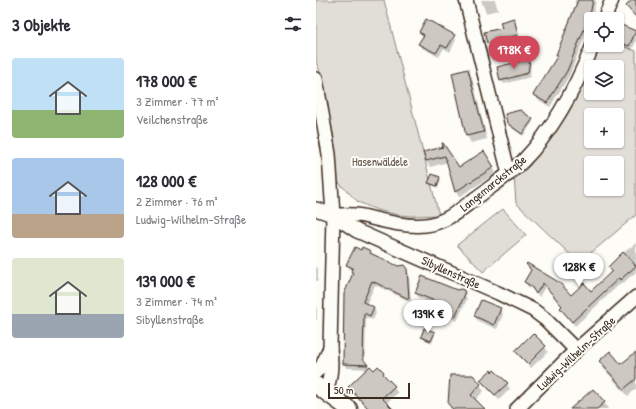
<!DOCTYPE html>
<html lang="de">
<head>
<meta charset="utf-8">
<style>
	:root { --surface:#fff; --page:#f2f2f3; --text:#2b2b33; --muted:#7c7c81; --accent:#d1495b }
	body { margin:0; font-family:"Patrick Hand",sans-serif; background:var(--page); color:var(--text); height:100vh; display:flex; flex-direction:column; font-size:15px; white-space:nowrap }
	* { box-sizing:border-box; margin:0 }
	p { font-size:13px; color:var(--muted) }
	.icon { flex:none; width:22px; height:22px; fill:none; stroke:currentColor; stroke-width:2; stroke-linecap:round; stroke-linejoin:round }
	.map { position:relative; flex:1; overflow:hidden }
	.drawer { display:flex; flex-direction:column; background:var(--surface); width:316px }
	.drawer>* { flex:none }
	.buttons { position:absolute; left:268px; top:12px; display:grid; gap:8px }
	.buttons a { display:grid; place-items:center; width:40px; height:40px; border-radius:4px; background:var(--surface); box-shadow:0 1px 3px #0004; font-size:20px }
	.scale { position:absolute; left:12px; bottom:10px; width:82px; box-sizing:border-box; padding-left:4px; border:2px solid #3b2a1e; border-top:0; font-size:11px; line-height:14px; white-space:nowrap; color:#3b2a1e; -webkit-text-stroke:3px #fdfcf7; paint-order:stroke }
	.price { position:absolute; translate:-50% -34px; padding:0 9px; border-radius:14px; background:#fff; color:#222; font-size:13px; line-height:26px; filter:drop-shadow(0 1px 2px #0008) }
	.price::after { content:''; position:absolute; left:50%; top:24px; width:12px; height:9px; margin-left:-6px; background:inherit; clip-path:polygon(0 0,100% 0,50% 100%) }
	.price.active { background:var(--accent); color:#fff }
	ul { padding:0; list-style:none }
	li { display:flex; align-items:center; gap:12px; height:100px; padding:0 12px }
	li span { display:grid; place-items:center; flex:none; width:112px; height:80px; border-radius:4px; color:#555 }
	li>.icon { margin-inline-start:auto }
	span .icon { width:48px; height:48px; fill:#fffc; stroke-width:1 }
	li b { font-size:17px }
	h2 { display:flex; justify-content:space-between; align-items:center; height:48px; padding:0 12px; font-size:17px }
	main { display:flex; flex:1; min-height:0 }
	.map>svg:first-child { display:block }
</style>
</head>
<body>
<main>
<section class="drawer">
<h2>3 Objekte<svg class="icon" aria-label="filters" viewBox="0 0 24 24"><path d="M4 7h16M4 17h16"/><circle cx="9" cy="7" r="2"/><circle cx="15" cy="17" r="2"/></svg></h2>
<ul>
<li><span style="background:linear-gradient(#bfe0f5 65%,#8fb573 0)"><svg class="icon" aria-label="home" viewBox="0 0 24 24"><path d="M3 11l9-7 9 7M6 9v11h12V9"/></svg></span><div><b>178 000 €</b><p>3 Zimmer · 77 m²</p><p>Veilchenstraße</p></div></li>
<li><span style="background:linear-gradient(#a9c7e8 70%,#b9a48a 0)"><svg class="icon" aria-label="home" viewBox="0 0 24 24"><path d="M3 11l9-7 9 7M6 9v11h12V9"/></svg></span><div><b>128 000 €</b><p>2 Zimmer · 76 m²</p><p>Ludwig-Wilhelm-Straße</p></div></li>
<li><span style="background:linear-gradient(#dfe7d0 70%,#9aa5b1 0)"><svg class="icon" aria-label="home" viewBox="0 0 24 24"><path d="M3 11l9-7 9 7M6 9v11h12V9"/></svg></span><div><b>139 000 €</b><p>3 Zimmer · 74 m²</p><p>Sibyllenstraße</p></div></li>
</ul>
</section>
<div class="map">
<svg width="320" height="409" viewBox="0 0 320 409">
	<rect width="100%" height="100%" fill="#fdfcf7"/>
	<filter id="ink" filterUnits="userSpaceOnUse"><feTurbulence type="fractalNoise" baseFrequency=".025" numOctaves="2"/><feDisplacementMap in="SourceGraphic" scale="8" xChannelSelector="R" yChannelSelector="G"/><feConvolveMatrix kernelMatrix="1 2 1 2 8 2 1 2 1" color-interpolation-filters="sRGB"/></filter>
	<g filter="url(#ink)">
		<g fill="#e1ded7" stroke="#8e847a" fill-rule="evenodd">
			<polygon points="0,0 68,0 123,215 96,216 82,215 61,210 42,202 22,182 18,138 3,69 0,62"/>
			<path d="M301 44 320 51V215L263 263 200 203 198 176 247 117 277 63 284 45ZM275 67H301V93H275ZM275 115H301V141H275ZM275 163H301V189H275Z"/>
			<polygon points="187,209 210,235 167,272 141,245"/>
		</g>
		<g fill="#0003">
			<polygon points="165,0 179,0 182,10 170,13"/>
			<polygon points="259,0 280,0 276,19 275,19 275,22 253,76 234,107 221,99 218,95 242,56 241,54 260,6 259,3"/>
			<polygon points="197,19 200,24 204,39 175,47 172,43"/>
			<polygon points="104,32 138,36 140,40 134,52 128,48 123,57 106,48 103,44 107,37"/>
			<polygon points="301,32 319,32 320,41 316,50 301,45"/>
			<polygon points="213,60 215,63 214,77 188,84 185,80"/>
			<polygon points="152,70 156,77 171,139 155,143 151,136 137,73"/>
			<polygon points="216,120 217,122 207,136 193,126 192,123"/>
			<polygon points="128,148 143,169 177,167 180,173 143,197 140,192 132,162 114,167 110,161 108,153"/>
			<polygon points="123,178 125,180 122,188 115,185 114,183"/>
			<polygon points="320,243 320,272 307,283 306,282 259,326 248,313 245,308 247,307 229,287 223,297 219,291 212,287 209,282 216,271 211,264 254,296 275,292 297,272 301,258"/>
			<polygon points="46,251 54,252 56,256 82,267 90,269 93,274 95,302 59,285 50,305 58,308 60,313 57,320 50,317 49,362 58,372 62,367 82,393 70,403 75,409 52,409 37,393 34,387 53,369 31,368 28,364 38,274 37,271 34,270 32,265"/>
			<polygon points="0,265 2,269 2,281 0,281"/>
			<polygon points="140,291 147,291 151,299 141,321 127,315 124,310 126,307 103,298 100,293"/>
			<polygon points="0,307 1,308 1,320 0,320"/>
			<polygon points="184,309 187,314 181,329 162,321 159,316"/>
			<polygon points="109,329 118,333 119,335 116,343 107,339 106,337"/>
			<polygon points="229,347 232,352 215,368 203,356 201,351"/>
			<polygon points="320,353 320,389 312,396 288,369 284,361 305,366"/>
			<polygon points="135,376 156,376 164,385 168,391 159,400 167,409 134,409"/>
			<polygon points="166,381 191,384 194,389 183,400 168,385"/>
			<polygon points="288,402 292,409 255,409"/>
		</g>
		<g fill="#cdc8c2" stroke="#3b2a1e">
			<polygon points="262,0 277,0 274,15 251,71 231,103 217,95 242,55 240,55"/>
			<polygon points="316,0 320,0 320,17 310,6"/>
			<polygon points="198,18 202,35 171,43 168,32 186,28 184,22"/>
			<polygon points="110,19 139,35 131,48 125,45 120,53 102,44 108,35 103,32"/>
			<polygon points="303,24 320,31 313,46 301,42 301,30"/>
			<polygon points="214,59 212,73 184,81 181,67"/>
			<polygon points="152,69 168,132 150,136 136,73"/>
			<polygon points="204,110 217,119 206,134 191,123 189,114"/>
			<polygon points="126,143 127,143 143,167 168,151 178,167 139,192 129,156 110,161 107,152 127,147"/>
			<polygon points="116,174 124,177 121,186 112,183"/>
			<polygon points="39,247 45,250 46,247 55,251 54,253 82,266 88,265 91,269 93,299 56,281 47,302 58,307 54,316 48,313 47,359 52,365 27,364 28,294 37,273 35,272 37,268 30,265"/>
			<polygon points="307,252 320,266 304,280 303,278 256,322 244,308 246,306 227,283 220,294 215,286 208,282 215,270 210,264 211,263 244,283 255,295 268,283 275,291 296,271 292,267"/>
			<polygon points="106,276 141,290 144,289 148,290 149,294 139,317 123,310 126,304 99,293"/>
			<polygon points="165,300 185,308 178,325 158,316"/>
			<polygon points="108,328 119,332 115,341 105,337"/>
			<polygon points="217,333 230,346 212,364 199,351"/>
			<polygon points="294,351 305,364 320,352 320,379 308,389 283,361"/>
			<polygon points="54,366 58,370 62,366 68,372 67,374 79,386 66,398 77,409 53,409 32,387"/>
			<polygon points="175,370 176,372 178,370 192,383 179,395 164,380"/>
			<polygon points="134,375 157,375 165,384 155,395 169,409 137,409 132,404"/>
			<polygon points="277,389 289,402 281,409 254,409"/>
		</g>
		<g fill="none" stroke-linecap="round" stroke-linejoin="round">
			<defs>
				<g id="minor">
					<polyline points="150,0 193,174"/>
					<polyline points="288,19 296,0"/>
					<path d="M0 79 13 154 17 215 14 348C16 365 15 376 10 392"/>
					<polyline points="0,209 17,215 41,231 182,293 217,310 229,319 260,350"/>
					<path d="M17 215C27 215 37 214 47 216 68 221 88 227 110 225 129 223 144 210 160 198 176 186 193 175 207 161 239 128 260 87 277 45"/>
					<polyline points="0,372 6,366 14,348"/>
					<polyline points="201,409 260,350 320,297"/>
				</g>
				<polyline id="tertiary" points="0,385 33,409"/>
			</defs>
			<use href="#minor" stroke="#3b2a1e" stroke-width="16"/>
			<use href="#tertiary" stroke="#3b2a1e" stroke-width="19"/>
			<use href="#minor" stroke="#fdfcf7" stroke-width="13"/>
			<use href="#tertiary" stroke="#fdfcf7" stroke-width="16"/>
		</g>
	</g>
	<g text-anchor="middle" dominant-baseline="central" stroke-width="4" stroke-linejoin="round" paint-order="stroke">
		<g font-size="12" fill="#64574c" stroke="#fdfcf7">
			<text x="64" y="161">Hasenwäldele</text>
		</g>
		<g font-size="12" fill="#3b2a1e" stroke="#fdfcf7">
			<text transform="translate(177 183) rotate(-39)">Langemarckstraße</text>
			<text transform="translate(135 272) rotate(24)">Sibyllenstraße</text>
			<text transform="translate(260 353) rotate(-43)">Ludwig-Wilhelm-Straße</text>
		</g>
	</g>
</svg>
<div class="buttons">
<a><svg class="icon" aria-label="locate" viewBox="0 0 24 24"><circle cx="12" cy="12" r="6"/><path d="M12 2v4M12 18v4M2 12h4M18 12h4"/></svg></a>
<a><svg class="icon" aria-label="layers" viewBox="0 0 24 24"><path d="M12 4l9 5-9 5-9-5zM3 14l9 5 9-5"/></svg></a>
<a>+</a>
<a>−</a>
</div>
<div class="scale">50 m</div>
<b class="price active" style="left:198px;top:70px">178K €</b>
<b class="price" style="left:263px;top:287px">128K €</b>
<b class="price" style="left:112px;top:334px">139K €</b>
</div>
</main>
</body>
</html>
